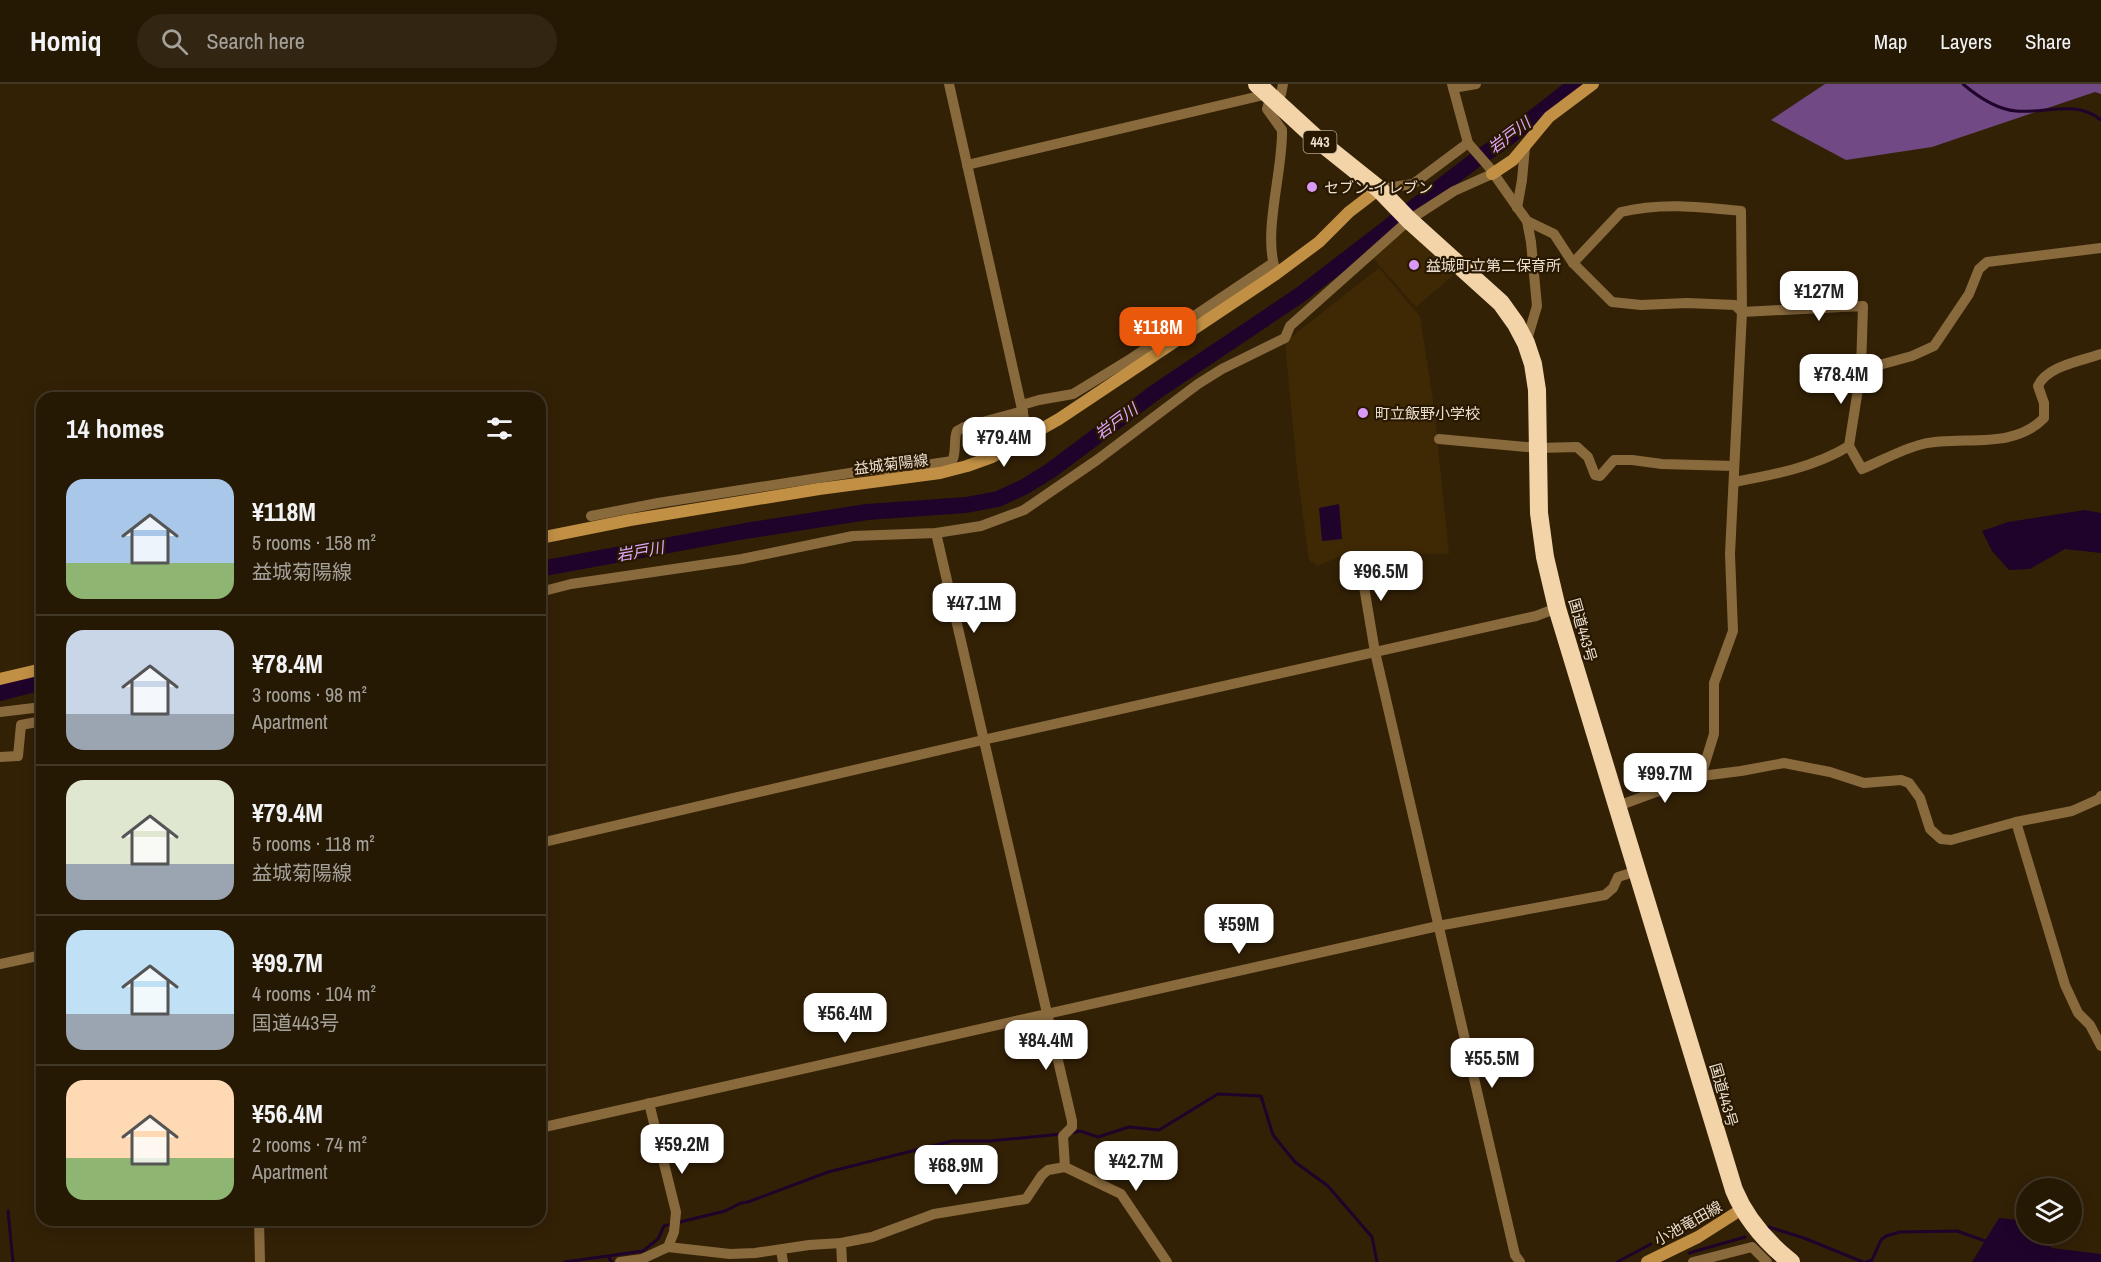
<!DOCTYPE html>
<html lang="en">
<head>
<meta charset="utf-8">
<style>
	:root { --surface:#261904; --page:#322613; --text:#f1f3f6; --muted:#a4a09a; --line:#423826; --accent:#ea580c }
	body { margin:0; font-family:"Archivo Narrow","Noto Sans JP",sans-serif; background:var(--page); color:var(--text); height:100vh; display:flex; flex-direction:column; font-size:22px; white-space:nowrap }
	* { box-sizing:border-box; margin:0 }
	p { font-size:20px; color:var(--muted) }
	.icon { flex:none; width:33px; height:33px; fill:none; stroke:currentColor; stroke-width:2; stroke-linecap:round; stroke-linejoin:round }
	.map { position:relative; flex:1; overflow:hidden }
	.panel { position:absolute; left:36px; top:308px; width:510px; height:834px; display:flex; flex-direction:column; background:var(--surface); border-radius:18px; box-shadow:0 3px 15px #0003,0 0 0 2px var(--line) }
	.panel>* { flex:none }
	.tools { position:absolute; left:2016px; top:1094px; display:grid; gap:12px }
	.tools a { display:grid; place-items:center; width:66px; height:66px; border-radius:50%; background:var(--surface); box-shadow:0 3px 15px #0003,0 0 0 2px var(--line); font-size:30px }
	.price { position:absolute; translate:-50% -51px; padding:0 14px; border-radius:12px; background:#fff; color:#222; font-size:20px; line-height:39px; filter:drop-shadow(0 2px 3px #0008) }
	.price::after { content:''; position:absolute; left:50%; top:36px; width:18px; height:14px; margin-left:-9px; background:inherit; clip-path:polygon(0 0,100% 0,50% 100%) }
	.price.active { background:var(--accent); color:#fff }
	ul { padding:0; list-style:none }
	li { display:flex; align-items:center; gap:18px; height:150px; padding:0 30px }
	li+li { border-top:2px solid var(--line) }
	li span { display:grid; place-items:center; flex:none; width:168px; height:120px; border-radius:18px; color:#555 }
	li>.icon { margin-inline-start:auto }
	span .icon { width:72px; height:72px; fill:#fffc; stroke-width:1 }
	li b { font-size:26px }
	h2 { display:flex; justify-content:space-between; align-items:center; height:72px; padding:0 30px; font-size:26px }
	header { display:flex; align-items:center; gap:36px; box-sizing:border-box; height:84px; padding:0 30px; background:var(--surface); border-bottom:2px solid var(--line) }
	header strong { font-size:28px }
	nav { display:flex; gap:33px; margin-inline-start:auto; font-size:21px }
	.search { width:420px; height:54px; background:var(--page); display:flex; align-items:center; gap:15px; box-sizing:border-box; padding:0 21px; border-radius:33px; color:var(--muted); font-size:22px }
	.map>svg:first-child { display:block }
</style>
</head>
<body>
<header>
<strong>Homiq</strong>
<div class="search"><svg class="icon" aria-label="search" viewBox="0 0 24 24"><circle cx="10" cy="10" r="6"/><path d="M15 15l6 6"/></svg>Search here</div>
<nav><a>Map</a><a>Layers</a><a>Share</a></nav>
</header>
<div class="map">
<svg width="2101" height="1178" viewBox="0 0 2101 1178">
	<rect width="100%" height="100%" fill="#332106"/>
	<g fill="#3f2905">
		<polygon points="1407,144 1457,188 1416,223 1373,174"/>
		<polygon points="1379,184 1420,233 1433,316 1449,470 1350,468 1318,482 1309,476 1297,386 1285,258"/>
	</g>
	<polygon fill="#714984" points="1825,0 2101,0 2101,10 2095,8 1932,63 1846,76 1771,36"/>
	<g fill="#20032b">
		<polygon points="1339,420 1342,455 1322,457 1319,424"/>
		<polygon points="2085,426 2101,429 2101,469 2065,465 2030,485 2009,486 1992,467 1982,447 2008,438"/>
		<polygon points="1999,1134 2026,1137 2026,1149 2038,1149 2052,1164 2101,1170 2101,1178 1972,1178"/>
	</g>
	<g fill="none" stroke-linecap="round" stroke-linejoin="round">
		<g stroke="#20032b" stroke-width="3">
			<path d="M1963 0C1977 12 1996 25 2016 27 2045 30 2076 15 2101 36"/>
			<polyline points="1071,1049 1080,1047 1098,1053 1129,1043 1159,1046 1218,1010 1261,1012 1273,1051 1295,1078 1328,1102 1372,1153 1377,1178"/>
			<polyline points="8,1127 13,1178"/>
			<polyline points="1769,1143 1804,1154 1863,1178"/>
			<polyline points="1689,1169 1745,1153"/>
			<polyline points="609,1174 612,1178"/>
			<polyline points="565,1178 643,1167 658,1155 664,1142 725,1127 741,1119 748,1118 828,1088 952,1057 989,1057 1062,1050"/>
			<polyline points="1617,1178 1651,1160"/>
			<polyline points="1866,1178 1872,1176 1881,1156 1886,1152 1900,1148 1957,1147 1988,1158"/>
		</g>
		<g stroke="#20032b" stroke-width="16">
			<polyline points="540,485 745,447 867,428 966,421 998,415 1024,403 1050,387 1157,307 1300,211 1478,74 1500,60 1576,0"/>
			<polyline points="0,609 42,598"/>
		</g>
		<g stroke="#896a3d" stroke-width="10">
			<polyline points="949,0 1028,352"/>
			<polyline points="1452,0 1468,59 1489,83 1527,137 1531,158 1537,222 1526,259"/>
			<polyline points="1453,4 1476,0"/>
			<path d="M1271 12 1267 25 1282 46C1283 87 1263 147 1275 185"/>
			<polyline points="1277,17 1281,10 1283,0"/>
			<polyline points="967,81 1268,10"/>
			<polyline points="1379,105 1413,100 1468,59"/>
			<polyline points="1517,124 1522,96 1525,63"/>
			<path d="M1527 137 1554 150 1573 179 1612 218 1641 221 1687 219 1735 221 1742 228 1863 222 1861 286 1849 362 1862 385C1881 377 1902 365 1923 360 1961 351 2012 367 2044 334V319L2038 302C2047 282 2081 277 2101 270"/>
			<path d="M1573 179 1621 128C1661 118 1702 123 1741 127L1742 228 1730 470 1733 547 1714 599V650L1701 692"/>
			<polyline points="1861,286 1912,272 1934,262 1969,210 1979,185 1987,178 2101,164"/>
			<polyline points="1022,321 1039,316 1073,310 1132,274 1273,179"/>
			<polyline points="1439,355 1538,364 1577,363 1588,373 1595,391 1600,392 1614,376 1632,376 1662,380 1734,382"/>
			<path d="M1734 398C1773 391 1815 383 1849 362"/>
			<path d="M591 432 658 419 869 386 906 384 952 377C957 369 953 356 957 347L964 343 1023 327"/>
			<polyline points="936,449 1072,1037 1072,1043 1063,1052 1065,1083"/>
			<polyline points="1359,473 1375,568 1515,1171 1520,1178"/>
			<polyline points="540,508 571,500 742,475 853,452 936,449 981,442 1024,426 1097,376 1198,300 1222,285 1285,254 1290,242 1409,136 1454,107 1492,90"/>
			<polyline points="0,628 42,623"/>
			<polyline points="0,673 18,672 21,641 42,637"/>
			<polyline points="1618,722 1653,709 1681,701 1701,692 1741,687 1784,679 1830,688 1864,699 1901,696 1909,699 1920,714 1930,745 1941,755 1951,756 2016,738 2072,727 2099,715 2101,712"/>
			<polyline points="2016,738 2065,901 2078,929 2090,941 2101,962"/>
			<polyline points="540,759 983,656 1536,532 1557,524"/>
			<polyline points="0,880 42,871"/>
			<polyline points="649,1019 676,1128 674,1148 668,1163"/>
			<polyline points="540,1044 1438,842 1605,811 1613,804 1618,793 1637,787"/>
			<polyline points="259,1136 260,1178"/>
			<polyline points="841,1159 842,1178"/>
			<polyline points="781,1166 783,1178"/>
			<polyline points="620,1178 642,1175 668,1163 730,1170 755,1169 809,1161 841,1159 872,1153 934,1130 1026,1115 1042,1091 1048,1086 1065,1083 1121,1110 1167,1178"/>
			<polyline points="1693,1178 1752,1163 1767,1178"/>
		</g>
		<g stroke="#c29044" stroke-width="12">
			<polyline points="1492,90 1513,76 1549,33 1593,0"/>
			<polyline points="540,454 630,436 819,405 940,389 967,382 992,373 1059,335 1276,190 1319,158 1349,128 1379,105"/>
			<polyline points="0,595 42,585"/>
			<polyline points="1647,1178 1698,1153 1742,1125"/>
		</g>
		<path stroke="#f3d4a9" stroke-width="18" d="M1257 0 1319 57 1379 105 1409 136 1501 219 1516 240 1526 259 1533 280 1537 306 1539 429 1545 473 1557 524 1734 1106C1746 1135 1766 1158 1791 1178"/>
	</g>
	<g fill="#d99af7" stroke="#291800" stroke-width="2">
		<circle cx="1312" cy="103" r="6"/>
		<circle cx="1414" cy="181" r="6"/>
		<circle cx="1363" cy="329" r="6"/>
	</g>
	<g text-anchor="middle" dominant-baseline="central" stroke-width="4.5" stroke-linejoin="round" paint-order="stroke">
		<rect fill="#291800" stroke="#b0a391" stroke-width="1.5" x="1303.5" y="47" width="33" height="22" rx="4.5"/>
		<g font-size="14" font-weight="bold" fill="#eadecf">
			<text x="1320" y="58">443</text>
		</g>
		<g font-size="15" fill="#eadecf" stroke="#291800" text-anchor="start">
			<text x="1324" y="103">セブン-イレブン</text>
			<text x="1426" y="181">益城町立第二保育所</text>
			<text x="1375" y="329">町立飯野小学校</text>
		</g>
		<g font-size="15" fill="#eadecf" stroke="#291800">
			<text transform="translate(891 380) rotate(-7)">益城菊陽線</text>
			<text transform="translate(1583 546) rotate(74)">国道443号</text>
			<text transform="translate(1724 1011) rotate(74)">国道443号</text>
			<text transform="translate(1688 1139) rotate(-29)">小池竜田線</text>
		</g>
		<g font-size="16" font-style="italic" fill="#e1a7fd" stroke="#291800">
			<text transform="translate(1509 51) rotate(-37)">岩戸川</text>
			<text transform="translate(1116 337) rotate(-36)">岩戸川</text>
			<text transform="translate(640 467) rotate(-10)">岩戸川</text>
		</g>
	</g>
</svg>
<div class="tools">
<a><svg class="icon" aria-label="layers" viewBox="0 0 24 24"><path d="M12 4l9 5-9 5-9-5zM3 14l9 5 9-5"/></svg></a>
</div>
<b class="price" style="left:1819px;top:238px">¥127M</b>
<b class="price active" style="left:1158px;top:274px">¥118M</b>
<b class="price" style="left:1841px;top:321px">¥78.4M</b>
<b class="price" style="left:1004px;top:384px">¥79.4M</b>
<b class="price" style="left:1381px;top:518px">¥96.5M</b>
<b class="price" style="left:974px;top:550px">¥47.1M</b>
<b class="price" style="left:1665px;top:720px">¥99.7M</b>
<b class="price" style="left:1239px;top:871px">¥59M</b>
<b class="price" style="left:845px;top:960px">¥56.4M</b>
<b class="price" style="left:1046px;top:987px">¥84.4M</b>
<b class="price" style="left:1492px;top:1005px">¥55.5M</b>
<b class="price" style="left:682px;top:1091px">¥59.2M</b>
<b class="price" style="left:1136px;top:1108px">¥42.7M</b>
<b class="price" style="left:956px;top:1112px">¥68.9M</b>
<section class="panel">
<h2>14 homes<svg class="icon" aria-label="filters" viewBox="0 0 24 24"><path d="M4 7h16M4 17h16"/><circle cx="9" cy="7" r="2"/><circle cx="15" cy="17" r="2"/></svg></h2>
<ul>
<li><span style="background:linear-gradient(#a9c7e8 70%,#8fb573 0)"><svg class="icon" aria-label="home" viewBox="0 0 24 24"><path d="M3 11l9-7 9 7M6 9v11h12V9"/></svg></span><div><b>¥118M</b><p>5 rooms · 158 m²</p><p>益城菊陽線</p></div></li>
<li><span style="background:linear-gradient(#c9d6e8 70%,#9aa5b1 0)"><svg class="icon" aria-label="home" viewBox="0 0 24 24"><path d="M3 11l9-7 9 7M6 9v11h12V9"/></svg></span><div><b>¥78.4M</b><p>3 rooms · 98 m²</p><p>Apartment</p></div></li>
<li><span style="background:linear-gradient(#dfe7d0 70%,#9aa5b1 0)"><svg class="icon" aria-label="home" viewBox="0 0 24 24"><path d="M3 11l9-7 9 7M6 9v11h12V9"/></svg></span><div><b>¥79.4M</b><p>5 rooms · 118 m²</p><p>益城菊陽線</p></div></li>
<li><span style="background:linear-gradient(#bfe0f5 70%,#9aa5b1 0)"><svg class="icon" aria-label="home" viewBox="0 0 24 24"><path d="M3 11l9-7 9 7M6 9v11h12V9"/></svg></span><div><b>¥99.7M</b><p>4 rooms · 104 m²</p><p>国道443号</p></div></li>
<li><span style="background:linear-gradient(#ffd9b3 65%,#8fb573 0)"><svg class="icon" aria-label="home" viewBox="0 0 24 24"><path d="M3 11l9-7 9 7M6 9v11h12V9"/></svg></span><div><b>¥56.4M</b><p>2 rooms · 74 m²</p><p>Apartment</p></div></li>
</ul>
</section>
</div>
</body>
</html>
